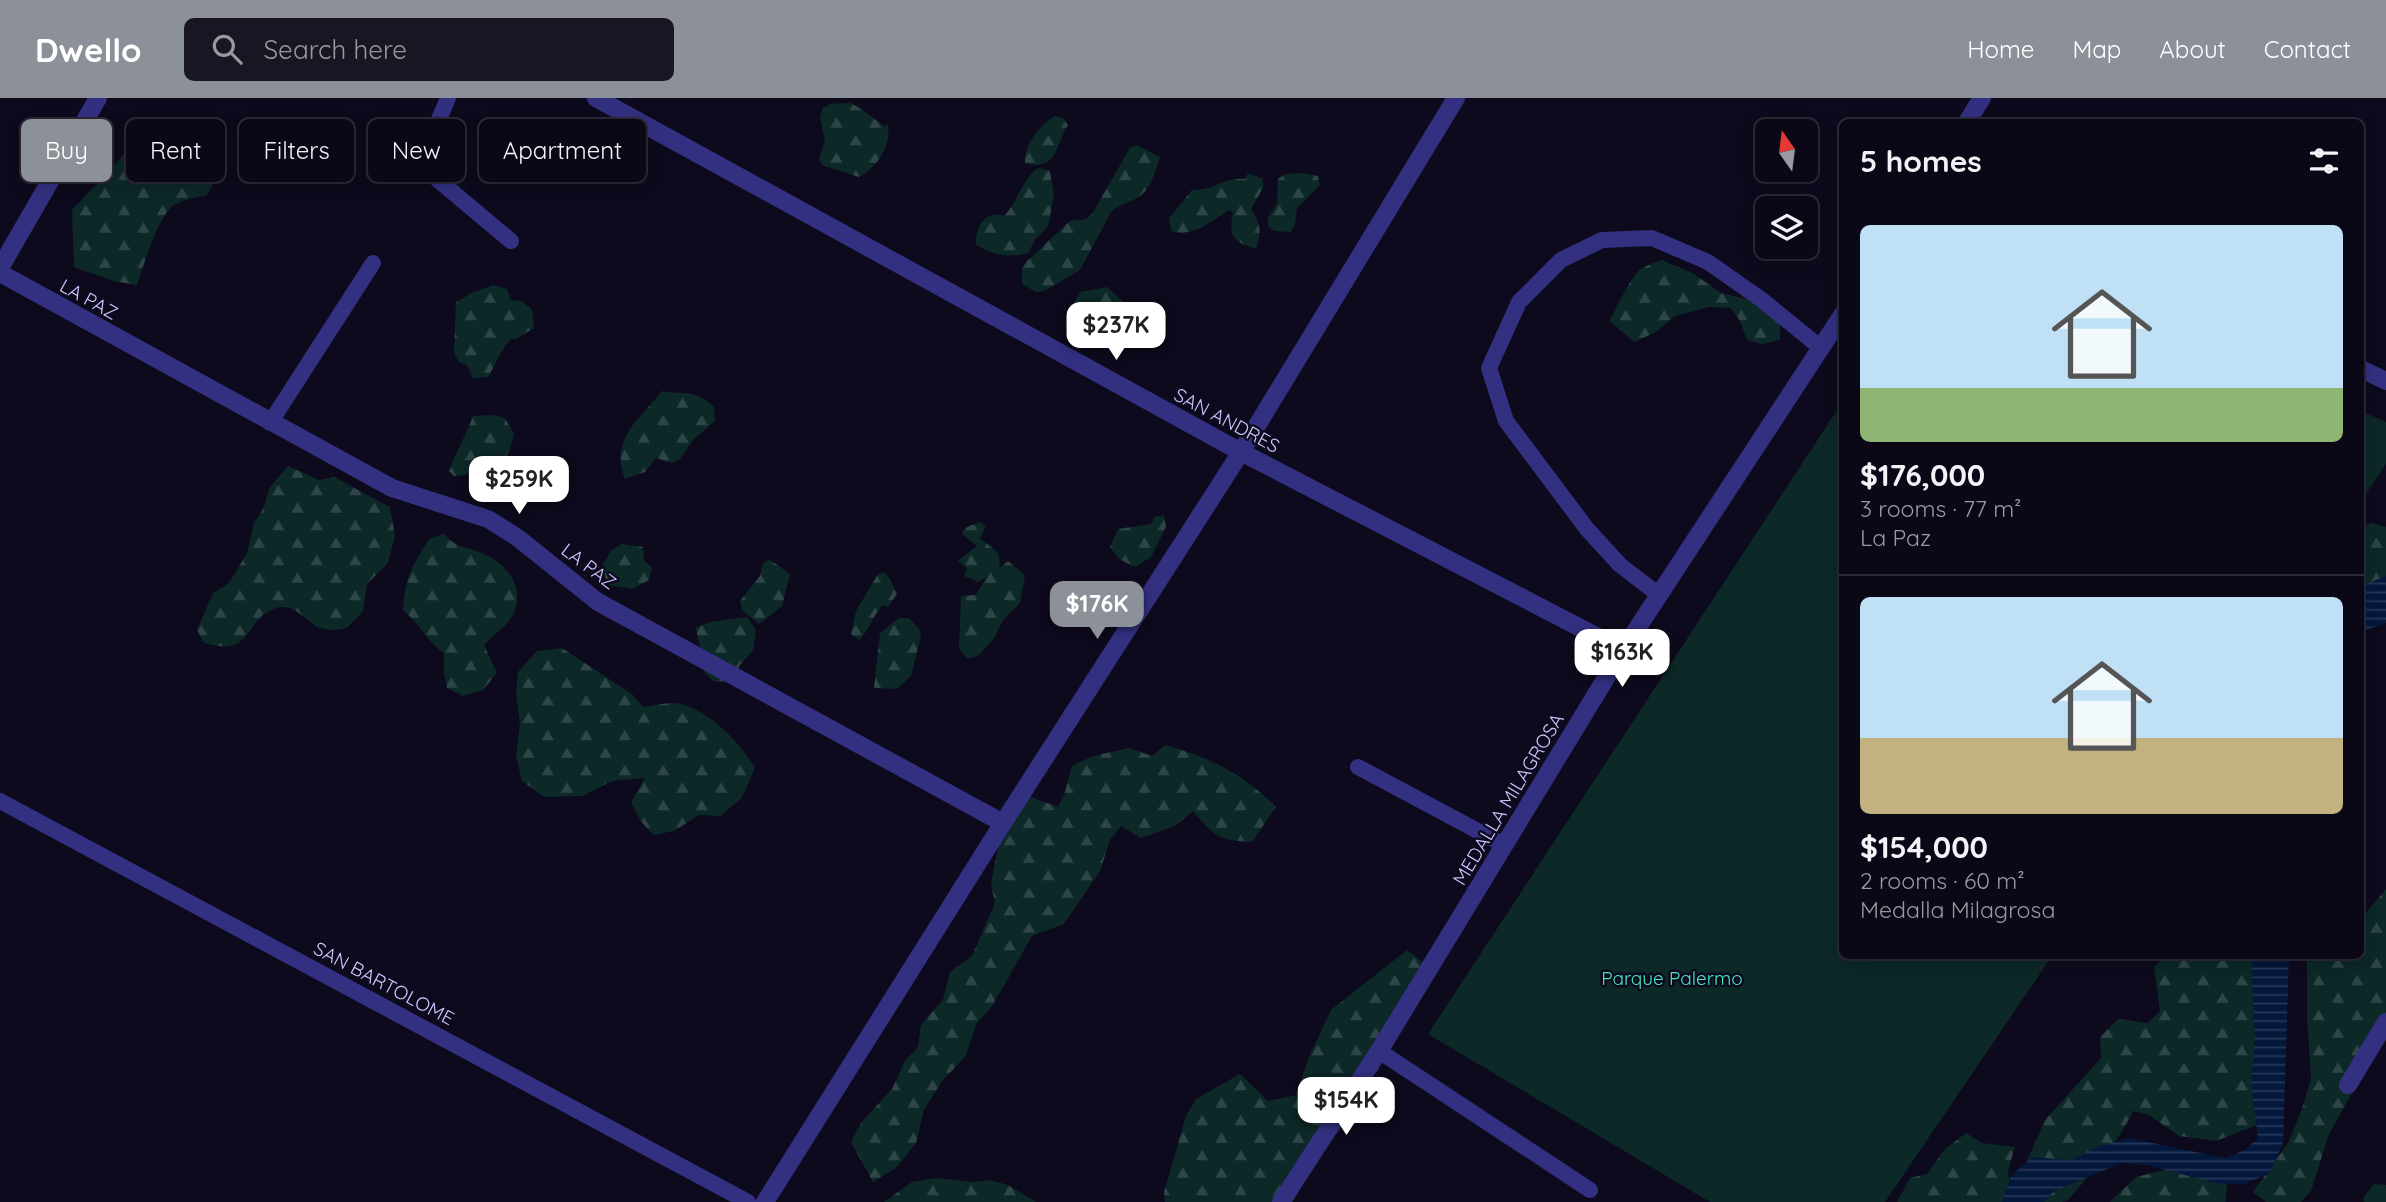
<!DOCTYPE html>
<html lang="en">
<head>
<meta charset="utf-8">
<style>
	:root { --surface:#0a0816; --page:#181623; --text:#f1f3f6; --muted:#999aa1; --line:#2a2935; --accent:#8c9099 }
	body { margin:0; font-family:Quicksand,sans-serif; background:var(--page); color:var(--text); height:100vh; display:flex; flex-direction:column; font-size:26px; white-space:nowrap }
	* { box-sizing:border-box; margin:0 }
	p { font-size:23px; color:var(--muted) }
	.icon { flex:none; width:38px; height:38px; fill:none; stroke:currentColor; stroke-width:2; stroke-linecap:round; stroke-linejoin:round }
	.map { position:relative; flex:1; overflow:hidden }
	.side { position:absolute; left:1839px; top:21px; width:525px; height:840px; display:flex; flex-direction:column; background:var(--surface); border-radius:10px; box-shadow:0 4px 18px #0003,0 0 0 2px var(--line) }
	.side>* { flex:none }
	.banner { position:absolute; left:21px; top:21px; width:665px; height:63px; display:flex; gap:14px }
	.needle { width:46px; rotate:346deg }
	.tools { position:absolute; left:1755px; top:21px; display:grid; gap:14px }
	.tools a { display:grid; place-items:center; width:63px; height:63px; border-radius:10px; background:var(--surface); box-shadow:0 4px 18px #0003,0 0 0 2px var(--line); font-size:35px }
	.price { position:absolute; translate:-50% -60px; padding:0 16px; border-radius:14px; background:#fff; color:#222; font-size:23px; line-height:46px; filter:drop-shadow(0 2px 4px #0008) }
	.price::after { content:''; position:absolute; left:50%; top:42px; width:21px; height:16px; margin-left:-10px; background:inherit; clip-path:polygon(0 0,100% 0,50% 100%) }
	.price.current { background:var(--accent); color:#fff }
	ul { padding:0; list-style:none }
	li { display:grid; align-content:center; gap:14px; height:371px; padding:0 21px }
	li+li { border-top:2px solid var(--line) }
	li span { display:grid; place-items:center; height:217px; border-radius:10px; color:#555 }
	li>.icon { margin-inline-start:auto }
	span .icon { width:126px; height:126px; fill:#fffc; stroke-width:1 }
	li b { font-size:30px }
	h2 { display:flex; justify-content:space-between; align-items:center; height:84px; padding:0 21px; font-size:30px }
	.pill { padding:0 24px; border-radius:10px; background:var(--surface); box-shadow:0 4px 18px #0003,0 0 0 2px var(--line); font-size:24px; line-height:63px }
	.pill.current { background:var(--accent); color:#fff }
	header { display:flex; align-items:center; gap:42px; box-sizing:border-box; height:98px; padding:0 35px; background:var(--accent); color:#fff }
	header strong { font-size:33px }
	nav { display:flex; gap:38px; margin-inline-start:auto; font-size:24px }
	.search { width:490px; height:63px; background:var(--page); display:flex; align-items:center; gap:18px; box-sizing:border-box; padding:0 24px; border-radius:10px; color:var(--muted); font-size:26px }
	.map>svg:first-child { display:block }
</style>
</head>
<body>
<header>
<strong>Dwello</strong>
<div class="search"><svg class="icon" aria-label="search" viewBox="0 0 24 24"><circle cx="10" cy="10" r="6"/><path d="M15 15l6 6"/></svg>Search here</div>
<nav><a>Home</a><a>Map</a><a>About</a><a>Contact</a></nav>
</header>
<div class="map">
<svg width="2386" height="1104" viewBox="0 0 2386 1104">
	<defs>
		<pattern id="forest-firs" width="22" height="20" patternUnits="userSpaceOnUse" patternTransform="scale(1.75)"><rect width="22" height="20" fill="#0c2827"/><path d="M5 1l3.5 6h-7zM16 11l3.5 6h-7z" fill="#2e4647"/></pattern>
		<pattern id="water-rules" width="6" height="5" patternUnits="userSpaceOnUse" patternTransform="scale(1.75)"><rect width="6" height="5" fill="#04183c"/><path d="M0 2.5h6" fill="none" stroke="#273859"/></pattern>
	</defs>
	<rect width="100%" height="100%" fill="#0d0a1d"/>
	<g fill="url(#forest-firs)">
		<path d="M849 5C862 9 872 21 885 28L888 26C891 48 878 69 859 79L822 67 819 60 825 43 820 19 823 10 831 6Z"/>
		<path d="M1055 18 1063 20 1068 27C1056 45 1057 75 1025 65 1024 46 1040 27 1055 18Z"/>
		<path d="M137 20 167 28 170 37 181 41 186 51 202 61 213 87 206 98C196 99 184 101 174 107 159 116 143 169 137 187L113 183 74 169 72 112 131 49Z"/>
		<path d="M1137 47 1160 59C1155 74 1152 91 1137 100 1128 105 1119 107 1111 114L1080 172 1044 193 1036 194 1022 186V170L1027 163 1070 123 1086 121 1092 116 1130 50Z"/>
		<path d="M1038 70 1050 73 1054 97 1049 124 1046 131 1036 140 1028 155C1009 161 992 156 976 147 975 129 985 112 1004 118 1017 105 1024 78 1038 70Z"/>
		<path d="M1248 75 1263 81V90L1251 111C1261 129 1262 131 1256 151 1233 144 1228 138 1233 115L1230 112C1210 123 1194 140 1171 133L1169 120 1192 92C1214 93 1223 79 1245 81Z"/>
		<polygon points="1303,75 1318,78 1320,87 1297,110 1295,126 1291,134 1275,133 1268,129 1268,120 1277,105 1278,81 1285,76"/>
		<path d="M1662 162 1694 176 1721 195 1754 203 1780 225V242L1762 246 1747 242 1740 223 1731 210 1709 209 1675 218 1656 234 1634 244 1609 223C1617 210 1631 178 1641 171 1647 167 1655 164 1662 162Z"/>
		<path d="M493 187 507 191 511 202 521 203 532 211 534 230 516 241H511C499 254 497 265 488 279L473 280 467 267 459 264 454 255 456 204 472 195Z"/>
		<path d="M1107 189 1125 205 1126 229 1122 237C1106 243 1091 241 1078 229L1074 205 1080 194Z"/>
		<path d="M662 293C686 297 695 291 714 309L715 323 693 342 679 362 672 365 656 360 645 374 625 381C610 340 639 322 662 293Z"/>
		<path d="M493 317 505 320 514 336C510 351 508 364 492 370L485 364 476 363 466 377 454 378 449 373C456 354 466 337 473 318Z"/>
		<path d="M288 368 319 382 334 379 390 409 395 437 388 465 367 486 363 513 347 530C341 531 331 533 325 531 307 528 297 504 276 510 243 520 255 560 204 545L197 532 213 495 229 485 247 455 254 425 263 411 270 389Z"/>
		<polygon points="1164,417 1166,429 1151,459 1135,469 1119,461 1110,449 1118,431 1151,426 1154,419"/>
		<path d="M980 424 986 428 980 441C992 449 1003 455 999 470L1008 463 1025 477 1020 505 1003 522 994 540 979 557 968 561 959 551 961 498 975 497 988 478 978 484 964 478 967 470 958 463 977 448 961 435 967 429Z"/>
		<polygon points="2372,425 2386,429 2386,510 2361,531 2361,429"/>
		<path d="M444 436C457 451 465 448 482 455 508 466 528 492 511 520 505 529 492 538 484 547L497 575 483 592 463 598 447 590 444 575V555C427 544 419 525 403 512 405 479 412 469 429 441Z"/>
		<polygon points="622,446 643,449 644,462 652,470 649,482 633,491 607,487 602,467 612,452"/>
		<polygon points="769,461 790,476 782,508 759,526 742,512 740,503 760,478 763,466"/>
		<path d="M884 474 890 481 897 496 888 509 883 507C872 518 870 532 859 542L851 536 856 513 878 476Z"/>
		<path d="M747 519 756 532 753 552 740 567 730 584 713 583 704 574C705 559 698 546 696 530L709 524Z"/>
		<polygon points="899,520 909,520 919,531 921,537 911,578 897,591 874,590 880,535"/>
		<path d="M562 550 633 597 643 609C654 608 670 603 681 606 712 615 739 644 755 670L741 701 720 718 699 717 674 733 653 737 641 723 631 704 645 680 612 683 583 698 544 699 522 683 516 657 520 627 516 596 518 574 537 553Z"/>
		<path d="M1165 647C1211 660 1242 675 1276 709L1252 744C1218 742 1215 739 1193 713L1175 728 1141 740 1121 728 1110 742 1100 773 1064 826 1032 838 992 908 977 925 965 959 942 983 924 1012 916 1045 896 1070 873 1084 851 1044 861 1025 892 991 905 963 918 949 921 927 943 902 950 874 972 858 995 805 991 787 998 748 996 723 1006 703 1031 699 1058 709 1064 697 1072 668 1093 658 1129 650 1152 658Z"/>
		<polygon points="2386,791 2386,935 2329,1036 2311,1093 2301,1104 2266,1104 2253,1094 2288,1045 2302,1011 2311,981 2307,919 2307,858 2361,858 2361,821"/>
		<polygon points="1407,852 1428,868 1378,972 1371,979 1362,1010 1325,1047 1293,1104 1165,1104 1164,1094 1186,1018 1196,1001 1240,976 1268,1003 1296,997 1309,959 1331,912"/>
		<path d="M2166 858H2268L2266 1023 2216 1043 2179 1038 2149 1017 2133 1013C2117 1047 2092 1074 2068 1102L2062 1104H1897L1910 1080 1927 1076 1945 1051 1966 1035 1982 1045 2015 1049 2008 1072 2011 1099 2045 1022 2101 960 2100 939 2118 921 2148 925 2160 913 2154 869Z"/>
		<polygon points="2169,1071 2227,1084 2226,1102 2225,1104 2110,1104 2136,1079"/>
		<polygon points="937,1080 973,1084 989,1082 1008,1087 1036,1104 884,1104 912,1084"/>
		<polygon points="2374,1086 2386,1087 2386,1104 2364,1104 2363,1100"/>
	</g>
	<g fill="#0c2827">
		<polygon points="1843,303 1843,858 2052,858 1885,1104 1710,1104 1428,936"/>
		<polygon points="2361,313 2386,324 2386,366 2361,403"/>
	</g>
	<g fill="url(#water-rules)">
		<polygon points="2386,478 2386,525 2361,534 2361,488"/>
		<polygon points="2251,858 2289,858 2283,1045 2269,1076 2243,1086 2215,1085 2147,1067 2122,1065 2054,1093 2044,1104 2002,1104 2011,1078 2033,1059 2071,1062 2095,1050 2128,1040 2225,1060 2245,1052 2258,1040 2251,986 2255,942"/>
	</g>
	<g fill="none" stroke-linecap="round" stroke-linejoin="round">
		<g stroke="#333081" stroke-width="16">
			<path d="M448 0C437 29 419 52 437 81L511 143"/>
			<polyline points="270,325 373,165"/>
			<polyline points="1659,497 1620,467 1587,431 1506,323 1489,270 1519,204 1561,162 1602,142 1652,140 1708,164 1762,202 1821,250"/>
			<polyline points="1358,669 1504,747"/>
			<polyline points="0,703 748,1104"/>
			<polyline points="1379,953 1590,1092"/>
		</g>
		<g stroke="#333081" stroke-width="18">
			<polyline points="596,0 1241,354 1623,552"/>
			<polyline points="1967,24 1982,0"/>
			<polyline points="0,170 98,0"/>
			<polyline points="0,175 392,390 488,421 518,440 598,504 1003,725"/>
			<polyline points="2361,271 2386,283"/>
			<polyline points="2348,987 2386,924"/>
			<polyline points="765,1104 1003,725 1241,354 1456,0"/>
			<polyline points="1281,1104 1379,953 1623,552 1843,216"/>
		</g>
	</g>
	<g text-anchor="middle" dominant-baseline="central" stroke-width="5" stroke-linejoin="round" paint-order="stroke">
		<g font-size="19" fill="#cdc6ff" stroke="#0d0a1d">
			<text transform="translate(89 201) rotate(29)">LA PAZ</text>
			<text transform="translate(1227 322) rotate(28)">SAN ANDRES</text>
			<text transform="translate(589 468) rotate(37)">LA PAZ</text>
			<text transform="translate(1508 701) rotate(-59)">MEDALLA MILAGROSA</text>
			<text transform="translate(384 885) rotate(28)">SAN BARTOLOME</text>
		</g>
		<g font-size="19" fill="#47eac2" stroke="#0d0a1d">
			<text x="1672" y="880">Parque Palermo</text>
		</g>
	</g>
</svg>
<div class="tools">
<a><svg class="needle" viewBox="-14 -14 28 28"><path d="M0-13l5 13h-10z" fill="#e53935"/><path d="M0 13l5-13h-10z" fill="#999aa1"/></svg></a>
<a><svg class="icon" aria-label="layers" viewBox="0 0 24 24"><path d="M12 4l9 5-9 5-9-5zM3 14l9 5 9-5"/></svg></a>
</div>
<b class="price" style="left:1116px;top:264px">$237K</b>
<b class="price" style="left:519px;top:418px">$259K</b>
<b class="price current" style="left:1097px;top:543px">$176K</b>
<b class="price" style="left:1622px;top:591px">$163K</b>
<b class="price" style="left:1346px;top:1039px">$154K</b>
<div class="banner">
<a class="pill current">Buy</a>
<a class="pill">Rent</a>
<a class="pill">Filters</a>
<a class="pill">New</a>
<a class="pill">Apartment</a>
</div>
<section class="side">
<h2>5 homes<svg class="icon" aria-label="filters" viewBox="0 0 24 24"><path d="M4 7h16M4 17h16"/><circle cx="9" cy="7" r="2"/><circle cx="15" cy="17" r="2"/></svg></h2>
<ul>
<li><span style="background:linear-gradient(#bfe0f5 75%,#8fb573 0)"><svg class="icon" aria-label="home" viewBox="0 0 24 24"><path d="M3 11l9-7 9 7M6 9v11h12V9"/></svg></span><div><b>$176,000</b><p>3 rooms · 77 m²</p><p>La Paz</p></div></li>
<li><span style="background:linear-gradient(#bfe0f5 65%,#c2b280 0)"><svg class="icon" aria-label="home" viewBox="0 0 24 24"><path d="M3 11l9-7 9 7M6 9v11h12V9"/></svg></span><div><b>$154,000</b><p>2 rooms · 60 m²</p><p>Medalla Milagrosa</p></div></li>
</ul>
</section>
</div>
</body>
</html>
